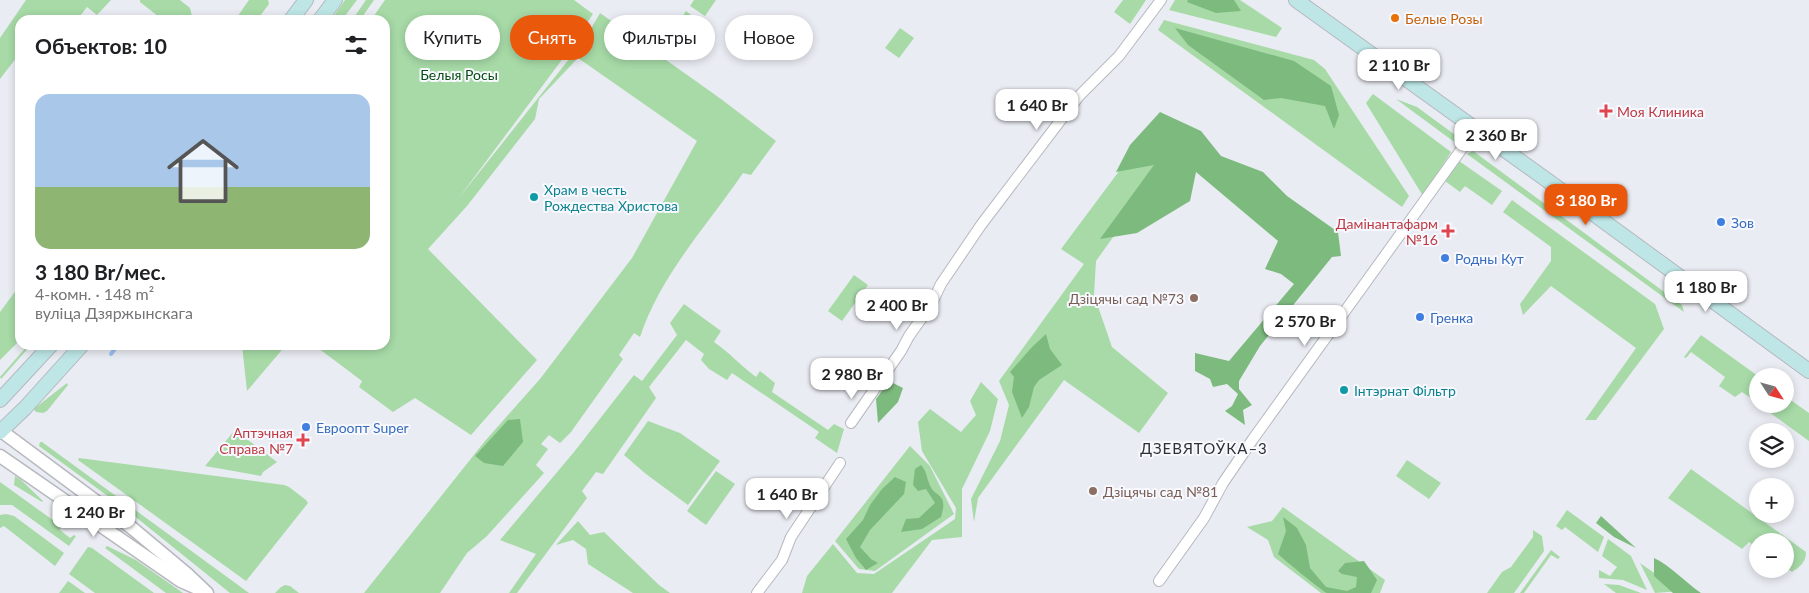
<!DOCTYPE html>
<html lang="ru">
<head>
<meta charset="utf-8">
<style>
	:root { --surface:#fff; --page:#f2f2f2; --text:#202124; --muted:#757577; --line:#e0e0e0; --accent:#ea580c }
	body { margin:0; font-family:Lato,sans-serif; background:var(--page); color:var(--text); height:100vh; display:flex; flex-direction:column; font-size:19px; white-space:nowrap }
	* { box-sizing:border-box; margin:0 }
	p { font-size:16px; color:var(--muted) }
	.icon { flex:none; width:28px; height:28px; fill:none; stroke:currentColor; stroke-width:2; stroke-linecap:round; stroke-linejoin:round }
	.map { position:relative; flex:1; overflow:hidden }
	.side { position:absolute; left:15px; top:15px; width:375px; height:335px; display:flex; flex-direction:column; background:var(--surface); border-radius:15px; box-shadow:0 2px 8px #0003 }
	.side>* { flex:none }
	.banner { position:absolute; left:405px; top:15px; width:475px; height:45px; display:flex; gap:10px }
	.needle { width:32px; rotate:126deg }
	.tools { position:absolute; left:1749px; top:368px; display:grid; gap:10px }
	.tools a { display:grid; place-items:center; width:45px; height:45px; border-radius:50%; background:var(--surface); box-shadow:0 2px 8px #0003; font-size:25px }
	.price { position:absolute; translate:-50% -42px; padding:0 11px; border-radius:10px; background:#fff; color:#222; font-size:16px; line-height:32px; filter:drop-shadow(0 1px 2px #0008) }
	.price::after { content:''; position:absolute; left:50%; top:30px; width:15px; height:11px; margin-left:-8px; background:inherit; clip-path:polygon(0 0,100% 0,50% 100%) }
	.price.on { background:var(--accent); color:#fff }
	ul { padding:0; list-style:none }
	li { display:grid; align-content:center; gap:10px; height:265px; padding:0 20px }
	li+li { border-top:1px solid var(--line) }
	li span { display:grid; place-items:center; height:155px; border-radius:15px; color:#555 }
	li>.icon { margin-inline-start:auto }
	span .icon { width:90px; height:90px; fill:#fffc; stroke-width:1 }
	li b { font-size:21px }
	h2 { display:flex; justify-content:space-between; align-items:center; height:60px; padding:0 20px; font-size:21px }
	.chip { padding:0 18px; border-radius:22px; background:var(--surface); box-shadow:0 2px 8px #0003; font-size:18px; line-height:45px }
	.chip.on { background:var(--accent); color:#fff }
	.map>svg:first-child { display:block }
</style>
</head>
<body>
<div class="map">
<svg width="1809" height="593" viewBox="0 0 1809 593">
	<rect width="100%" height="100%" fill="#eaecf3"/>
	<g fill="#a7daa7">
		<polygon points="26,0 111,0 97,15 87,7 77,20 20,20 20,53 0,79 0,38"/>
		<polygon points="140,0 180,0 190,8 193,20 163,20 140,2"/>
		<polygon points="249,0 268,0 269,4 257,20 235,20"/>
		<polygon points="345,0 357,0 342,20 331,20"/>
		<polygon points="366,0 374,0 360,20 352,20"/>
		<path d="M385 0H574L593 14 564 57 458 199 585 39 600 13 721 99 776 141 751 175 743 173C707 226 661 274 640 337L634 333 619 355 623 359 571 432 560 443 549 435 541 444 548 449 536 465 544 473 487 536 467 553 440 593H364L485 441 540 379 632 258 697 141 578 58 539 99 535 119 467 206 428 249 537 360 471 435 415 398 393 412 359 387 362 381 314 345H385V20H371Z"/>
		<polygon points="694,0 716,0 705,16 690,6"/>
		<polygon points="1123,0 1146,0 1130,24 1114,12"/>
		<polygon points="1175,0 1240,0 1282,28 1276,37 1169,10"/>
		<polygon points="686,11 700,22 693,31 679,21"/>
		<polygon points="1164,20 1314,60 1325,69 1409,196 1402,207 1158,30"/>
		<polygon points="900,28 914,38 899,58 885,48"/>
		<polygon points="1373,94 1451,152 1423,196 1366,103"/>
		<polygon points="1396,99 1417,107 1458,137 1457,144"/>
		<polygon points="1149,131 1177,148 1096,261 1094,295 1112,347 1168,393 1139,433 1064,380 978,498 974,522 971,499 1000,441 1009,405 999,381 1084,264 1061,249"/>
		<polygon points="1473,151 1682,305 1684,312 1467,154"/>
		<polygon points="1459,161 1502,191 1492,205 1465,186 1460,192 1445,181"/>
		<polygon points="1512,200 1655,304 1664,329 1596,420 1585,420 1636,348 1551,286 1523,315 1520,304 1551,261 1551,247 1503,212"/>
		<polygon points="854,275 868,285 842,321 828,311"/>
		<polygon points="20,285 20,340 0,360 0,312"/>
		<path d="M684 304 721 331 714 342C729 352 741 366 756 377L760 371 775 383 772 392 828 430 834 424 844 429 837 453 815 438 819 432 732 373 727 380 709 369 701 360 704 354 686 340 649 387 656 398 603 474 596 472 582 491 587 498 517 593H509L536 554 500 540 574 452 634 375 642 381 677 335 670 323Z"/>
		<polygon points="1701,335 1758,376 1758,403 1742,392 1735,397 1719,386 1725,377 1691,352 1686,358 1684,357"/>
		<polygon points="28,345 31,345 1,379 0,377"/>
		<polygon points="242,345 286,345 247,391"/>
		<polygon points="981,382 998,399 990,431 962,489 962,537 932,540 892,593 802,593 807,576 833,544 857,573 874,574 955,519 956,508 922,451 918,422 930,409 961,432 976,415 970,401"/>
		<polygon points="67,383 68,385 47,411 43,413 36,412 34,410 35,408"/>
		<polygon points="1785,396 1809,413 1809,441 1758,404 1785,404"/>
		<polygon points="648,421 680,433 720,461 688,505 646,474 624,455"/>
		<polygon points="235,430 277,462 263,472 261,476 205,466"/>
		<polygon points="40,442 42,442 249,593 230,593 127,510 39,446"/>
		<polygon points="910,446 930,466 954,514 875,571 859,569 835,541"/>
		<polygon points="79,458 284,485 289,487 306,500 308,503 246,581 78,460"/>
		<polygon points="1407,460 1441,483 1429,499 1396,476"/>
		<path d="M1691 469 1806 552C1806 562 1800 567 1792 572L1785 567V541H1758L1757 548 1749 542 1742 549 1668 498Z"/>
		<polygon points="716,471 735,484 706,525 687,511"/>
		<polygon points="15,476 20,479 43,501 42,502 14,485"/>
		<polygon points="0,482 61,526 60,530 70,538 74,535 76,536 69,546 12,505 0,505"/>
		<polygon points="1283,507 1385,580 1380,593 1321,593 1274,557 1268,540 1247,527 1272,521"/>
		<polygon points="1567,510 1604,537 1598,552 1565,527 1562,530 1556,526"/>
		<polygon points="6,514 14,516 64,553 55,566 4,526 0,528 0,515"/>
		<polygon points="578,521 590,535 604,532 659,585 670,593 633,593 588,564 586,549 573,540 556,545"/>
		<polygon points="1533,530 1542,536 1544,551 1514,593 1487,593 1502,572 1511,567 1533,537"/>
		<polygon points="1608,539 1631,556 1647,590 1623,580 1599,578 1599,570 1610,576 1617,567 1602,556"/>
		<polygon points="107,546 136,560 183,593 166,593 105,548"/>
		<polygon points="88,547 92,548 154,593 95,593 69,574"/>
		<polygon points="1551,550 1560,557 1558,559 1551,555 1524,593 1520,593"/>
		<polygon points="1640,563 1680,591 1655,593"/>
		<polygon points="68,581 85,593 59,593"/>
		<polygon points="1604,584 1619,585 1641,593 1616,593"/>
		<polygon points="285,585 290,586 299,593 275,593 281,587"/>
	</g>
	<g fill="#7dba7e">
		<polygon points="1188,0 1234,0 1241,11 1216,13 1187,2"/>
		<polygon points="1175,28 1294,61 1331,86 1339,115 1334,129 1325,106 1281,98 1264,100 1188,45"/>
		<polygon points="1160,112 1201,131 1221,156 1263,172 1287,196 1338,232 1341,256 1332,257 1260,346 1239,381 1239,389 1252,405 1243,410 1245,425 1225,411 1232,406 1238,394 1227,384 1213,387 1210,379 1195,371 1195,353 1229,361 1294,284 1281,274 1265,269 1278,241 1196,172 1190,201 1137,233 1100,239 1154,165 1116,172 1130,145"/>
		<polygon points="1046,334 1050,349 1062,365 1039,380 1034,387 1029,407 1022,418 1012,392 1014,377 1010,372 1032,347"/>
		<polygon points="889,381 903,388 898,402 878,423 876,399"/>
		<polygon points="520,419 523,442 503,466 484,463 475,456 508,420"/>
		<path d="M921 465C927 472 926 475 929 483 934 499 949 491 941 517L922 529 901 532 906 519 919 518 935 503 926 489 918 491 913 485 915 469Z"/>
		<polygon points="895,477 906,482 904,494 870,530 860,547 871,559 878,563 866,570 856,558 846,539 863,520 870,505 882,489"/>
		<polygon points="1601,516 1636,548 1614,537 1596,523"/>
		<path d="M1283 517 1297 528 1306 545 1310 568 1326 587 1347 591 1356 587 1357 577 1342 574 1338 571 1345 563 1364 561 1377 580 1371 593C1361 593 1336 593 1327 593 1323 592 1282 558 1278 554L1286 531Z"/>
		<path d="M1654 558C1671 566 1685 582 1701 593H1673L1654 576Z"/>
	</g>
	<g fill="none" stroke-linecap="round" stroke-linejoin="round">
		<polyline stroke="#9bc1f6" stroke-width="4" points="111,354 118,345"/>
		<defs>
			<g id="minor">
				<polyline points="851,423 901,351 909,336 931,305 941,284 981,225 1079,96 1119,56 1161,0"/>
				<polyline points="1159,581 1204,518 1223,483 1253,439 1476,129"/>
				<polyline points="757,593 782,560 791,537 840,463"/>
			</g>
			<g id="tertiary">
				<polyline points="0,430 132,528 187,574 207,593"/>
				<polyline points="0,456 181,581 199,589"/>
			</g>
			<g id="secondary">
				<polyline points="1296,0 1569,196 1809,371"/>
				<polyline points="291,20 306,0"/>
				<polyline points="320,20 335,0"/>
				<polyline points="0,400 51,345"/>
				<polyline points="0,432 25,408 82,345"/>
			</g>
		</defs>
		<use href="#minor" stroke="#b6b8be" stroke-width="12"/>
		<use href="#tertiary" stroke="#b6b8be" stroke-width="15"/>
		<use href="#secondary" stroke="#b6b8be" stroke-width="16"/>
		<use href="#minor" stroke="#fff" stroke-width="10"/>
		<use href="#tertiary" stroke="#fff" stroke-width="12"/>
		<use href="#secondary" stroke="#bee6e6" stroke-width="14"/>
	</g>
	<circle fill="#e8710a" stroke="#f8f9ff" stroke-width="2" cx="1395" cy="18" r="5"/>
	<g fill="#e0444e" stroke="#f8f9ff" stroke-width="2">
		<path d="M1603.5 103.5h5v5h5v5h-5v5h-5v-5h-5v-5h5z"/>
		<path d="M1445.5 223.5h5v5h5v5h-5v5h-5v-5h-5v-5h5z"/>
		<path d="M300.5 432.5h5v5h5v5h-5v5h-5v-5h-5v-5h5z"/>
	</g>
	<g fill="#0f9aa8" stroke="#f8f9ff" stroke-width="2">
		<circle cx="534" cy="197" r="5"/>
		<circle cx="1344" cy="390" r="5"/>
	</g>
	<g fill="#3f7fe0" stroke="#f8f9ff" stroke-width="2">
		<circle cx="1721" cy="222" r="5"/>
		<circle cx="1445" cy="258" r="5"/>
		<circle cx="1420" cy="317" r="5"/>
		<circle cx="306" cy="427" r="5"/>
	</g>
	<g fill="#8d6e63" stroke="#f8f9ff" stroke-width="2">
		<circle cx="1194" cy="298" r="5"/>
		<circle cx="1093" cy="491" r="5"/>
	</g>
	<g text-anchor="middle" dominant-baseline="central" stroke-width="4" stroke-linejoin="round" paint-order="stroke">
		<g font-size="14" fill="#c56008" stroke="#f8f9ff" text-anchor="start">
			<text x="1405" y="18">Белые Розы</text>
		</g>
		<g font-size="14" fill="#074c12" stroke="#f8f9ff">
			<text x="459" y="74">Белыя Росы</text>
		</g>
		<g font-size="14" fill="#be3a42" stroke="#f8f9ff" text-anchor="end">
			<text x="1617" y="111" text-anchor="start">Моя Клиника</text>
			<text x="1438" y="223">Дамінантафарм<tspan x="1438" dy="16">№16</tspan></text>
			<text x="293" y="432">Аптэчная<tspan x="293" dy="16">Справа №7</tspan></text>
		</g>
		<g font-size="14" fill="#0d838f" stroke="#f8f9ff" text-anchor="start">
			<text x="544" y="189">Храм в честь<tspan x="544" dy="16">Рождества Христова</tspan></text>
			<text x="1354" y="390">Інтэрнат Фільтр</text>
		</g>
		<g font-size="14" fill="#366cbe" stroke="#f8f9ff" text-anchor="start">
			<text x="1731" y="222">Зов</text>
			<text x="1455" y="258">Родны Кут</text>
			<text x="1430" y="317">Гренка</text>
			<text x="316" y="427">Евроопт Super</text>
		</g>
		<g font-size="14" fill="#785e54" stroke="#f8f9ff" text-anchor="end">
			<text x="1184" y="298">Дзіцячы сад №73</text>
			<text x="1103" y="491" text-anchor="start">Дзіцячы сад №81</text>
		</g>
		<g font-size="15" letter-spacing="1" fill="#2d2f34" stroke="#f8f9ff">
			<text x="1204" y="448">ДЗЕВЯТОЎКА–3</text>
		</g>
	</g>
</svg>
<div class="tools">
<a><svg class="needle" viewBox="-14 -14 28 28"><path d="M0-13l5 13h-10z" fill="#e53935"/><path d="M0 13l5-13h-10z" fill="#757577"/></svg></a>
<a><svg class="icon" aria-label="layers" viewBox="0 0 24 24"><path d="M12 4l9 5-9 5-9-5zM3 14l9 5 9-5"/></svg></a>
<a>+</a>
<a>−</a>
</div>
<b class="price" style="left:1399px;top:91px">2 110 Br</b>
<b class="price" style="left:1037px;top:131px">1 640 Br</b>
<b class="price" style="left:1496px;top:161px">2 360 Br</b>
<b class="price on" style="left:1586px;top:226px">3 180 Br</b>
<b class="price" style="left:1706px;top:313px">1 180 Br</b>
<b class="price" style="left:897px;top:331px">2 400 Br</b>
<b class="price" style="left:1305px;top:347px">2 570 Br</b>
<b class="price" style="left:852px;top:400px">2 980 Br</b>
<b class="price" style="left:787px;top:520px">1 640 Br</b>
<b class="price" style="left:94px;top:538px">1 240 Br</b>
<div class="banner">
<a class="chip">Купить</a>
<a class="chip on">Снять</a>
<a class="chip">Фильтры</a>
<a class="chip">Новое</a>
</div>
<section class="side">
<h2>Объектов: 10<svg class="icon" aria-label="filters" viewBox="0 0 24 24"><path d="M4 7h16M4 17h16"/><circle cx="9" cy="7" r="2"/><circle cx="15" cy="17" r="2"/></svg></h2>
<ul>
<li><span style="background:linear-gradient(#a9c7e8 60%,#8fb573 0)"><svg class="icon" aria-label="home" viewBox="0 0 24 24"><path d="M3 11l9-7 9 7M6 9v11h12V9"/></svg></span><div><b>3 180 Br/мес.</b><p>4-комн. · 148 m²</p><p>вуліца Дзяржынскага</p></div></li>
</ul>
</section>
</div>
</body>
</html>
